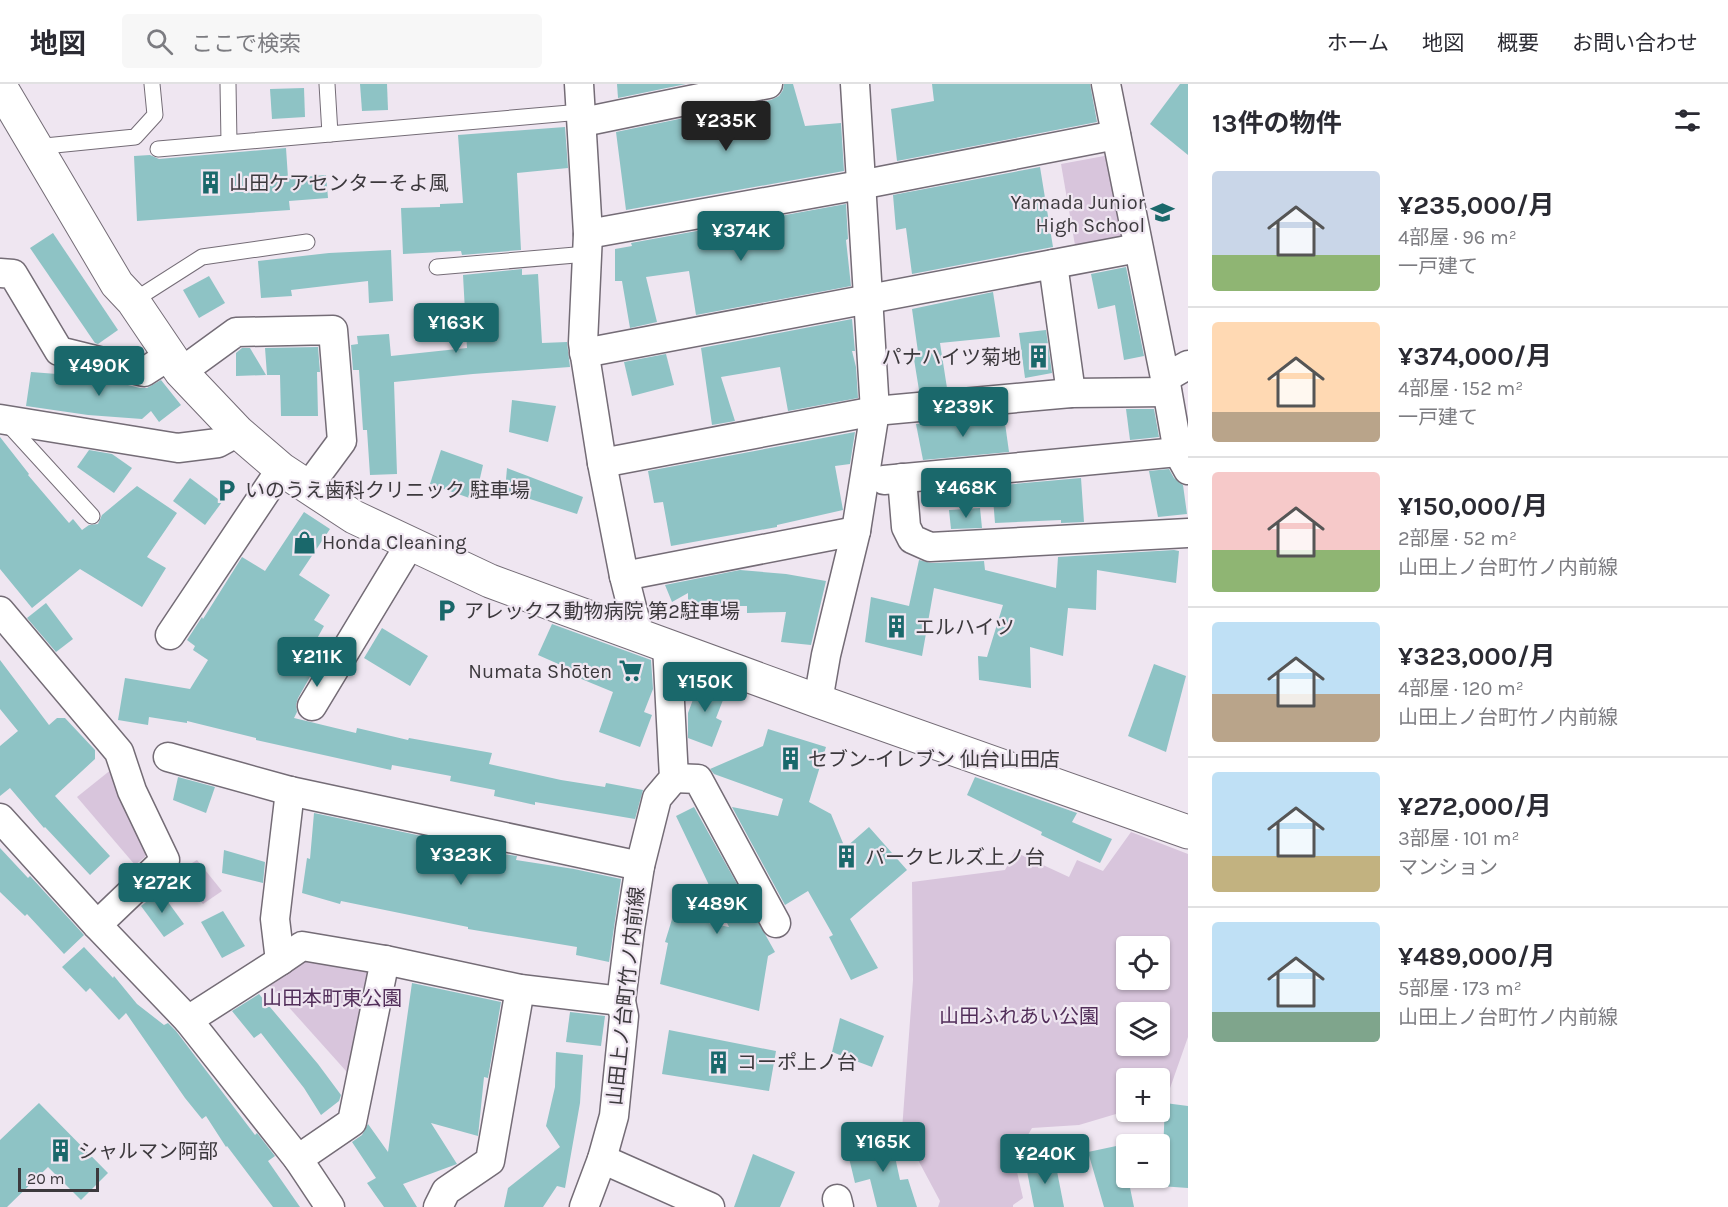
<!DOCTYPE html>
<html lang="ja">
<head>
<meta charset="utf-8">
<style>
	:root { --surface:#fff; --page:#f7f7f7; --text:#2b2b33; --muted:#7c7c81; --line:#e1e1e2; --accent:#1a686b }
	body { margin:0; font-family:Karla,"Noto Sans JP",sans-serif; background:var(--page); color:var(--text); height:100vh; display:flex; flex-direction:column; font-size:22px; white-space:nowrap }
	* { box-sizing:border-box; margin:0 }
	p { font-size:20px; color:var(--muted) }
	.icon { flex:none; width:33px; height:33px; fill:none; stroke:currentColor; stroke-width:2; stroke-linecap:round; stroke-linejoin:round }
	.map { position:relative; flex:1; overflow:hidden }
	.panel { display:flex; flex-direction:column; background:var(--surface); width:540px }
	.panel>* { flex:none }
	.buttons { position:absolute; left:1116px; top:852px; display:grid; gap:12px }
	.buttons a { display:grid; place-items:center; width:54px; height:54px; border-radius:6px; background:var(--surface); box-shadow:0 2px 4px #0004; font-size:30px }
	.scale { position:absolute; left:18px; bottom:15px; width:81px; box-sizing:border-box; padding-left:6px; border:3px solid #3c393d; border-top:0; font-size:16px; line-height:21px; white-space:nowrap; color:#3c393d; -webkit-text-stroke:4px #efe6f1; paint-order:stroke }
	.price { position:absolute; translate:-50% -51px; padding:0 14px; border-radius:6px; background:var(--accent); color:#fff; font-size:20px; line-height:39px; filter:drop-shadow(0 2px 3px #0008) }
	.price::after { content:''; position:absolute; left:50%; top:36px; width:18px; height:14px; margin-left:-9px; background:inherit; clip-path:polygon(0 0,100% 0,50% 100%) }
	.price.selected { background:#222; color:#fff }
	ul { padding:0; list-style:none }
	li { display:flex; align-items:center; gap:18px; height:150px; padding:0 24px }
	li+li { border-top:2px solid var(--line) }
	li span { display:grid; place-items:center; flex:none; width:168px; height:120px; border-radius:6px; color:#555 }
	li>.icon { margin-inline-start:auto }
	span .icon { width:72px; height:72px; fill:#fffc; stroke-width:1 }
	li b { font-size:26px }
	h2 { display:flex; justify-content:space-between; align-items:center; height:72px; padding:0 24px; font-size:26px }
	header { display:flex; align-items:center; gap:36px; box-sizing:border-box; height:84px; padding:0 30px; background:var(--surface); border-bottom:2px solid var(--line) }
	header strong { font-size:28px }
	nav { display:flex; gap:33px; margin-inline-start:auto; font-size:21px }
	.search { width:420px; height:54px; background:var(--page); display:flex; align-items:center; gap:15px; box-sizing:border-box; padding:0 21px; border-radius:6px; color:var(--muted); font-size:22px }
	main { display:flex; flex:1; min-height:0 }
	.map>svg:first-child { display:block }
</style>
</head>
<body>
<header>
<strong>地図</strong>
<div class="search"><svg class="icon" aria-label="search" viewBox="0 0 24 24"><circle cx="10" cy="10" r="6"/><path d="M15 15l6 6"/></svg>ここで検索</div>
<nav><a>ホーム</a><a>地図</a><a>概要</a><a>お問い合わせ</a></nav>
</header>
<main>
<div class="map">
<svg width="1188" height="1123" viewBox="0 0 1188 1123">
	<rect width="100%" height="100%" fill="#efe6f1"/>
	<g fill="#d8c5dc" fill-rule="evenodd">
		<polygon points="1115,70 1130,158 1076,167 1061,80"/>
		<polygon points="112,685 148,752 145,773 135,781 77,713"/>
		<path d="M1131 748 1188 770V953L1169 1007 1160 1016V994H1126V1027L1079 1041 1032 1044 1014 1075 1023 1114 1013 1121V1123H938L940 1117 902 1046 913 896 912 798 1005 786 1015 768 1069 793 1077 776 1103 787ZM1126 862H1160V896H1126ZM1126 928H1160V962H1126Z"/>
		<polygon points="197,776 222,807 203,820 177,788"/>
		<polygon points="310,869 378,883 355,997 268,900"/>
	</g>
	<g fill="#8ec3c5">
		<polygon points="360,0 387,0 388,26 362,27"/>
		<polygon points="617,0 686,0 618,14"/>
		<polygon points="784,0 793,0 805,42 841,39 844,87 626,126 616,48 771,16 779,12 783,6"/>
		<polygon points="932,0 1090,0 1097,38 897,77 891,25 934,17"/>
		<polygon points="1180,0 1188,0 1188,71 1150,40"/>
		<polygon points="304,4 305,33 272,35 270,5"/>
		<polygon points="565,43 568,84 517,89 521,166 462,171 461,167 403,170 401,124 440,123 440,120 463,119 458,51"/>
		<polygon points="286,64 288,94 326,91 328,114 289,117 290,126 137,137 134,72 150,71 159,75"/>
		<polygon points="1040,83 1053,163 912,190 906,144 896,146 893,111"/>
		<polygon points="846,120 848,155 846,156 851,202 696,231 689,187 646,193 657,238 630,244 622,197 615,197 615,165 632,162 631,159"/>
		<polygon points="53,149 118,246 98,260 95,259 30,164"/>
		<polygon points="391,166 393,217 369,219 368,197 291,206 292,212 261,214 258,177 329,169"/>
		<polygon points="1126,183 1144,272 1124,276 1115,221 1098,225 1091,190"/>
		<polygon points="522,185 522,191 538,190 542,259 567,258 570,283 473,290 394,298 397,390 370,391 367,346 363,346 359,286 353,286 351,261 358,260 357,252 389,250 391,272 467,264 463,191"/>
		<polygon points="209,192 225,219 199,234 183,206"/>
		<polygon points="993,208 1000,253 940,259 947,304 919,306 913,269 918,268 912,225"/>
		<polygon points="852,235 855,267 852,267 856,283 858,314 788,327 780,283 721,293 735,337 712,341 701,264"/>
		<polygon points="1046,246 1052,289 1025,294 1019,249"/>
		<polygon points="318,263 320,288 317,288 318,332 281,332 280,291 267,291 265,264"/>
		<polygon points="242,264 250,264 266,291 236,292 236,269"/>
		<polygon points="666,270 674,301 632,312 624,278"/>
		<polygon points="31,288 96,293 140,304 147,304 161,296 181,321 159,338 151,327 142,335 88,331 26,322"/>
		<polygon points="512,316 556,322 548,358 509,348"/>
		<polygon points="1126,325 1154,325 1159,353 1130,356"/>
		<polygon points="1004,332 1009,368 923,376 916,340"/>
		<polygon points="855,348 850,380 835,382 843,426 777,441 777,443 671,462 663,418 654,419 648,387"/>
		<polygon points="0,353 29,390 28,391 69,439 73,435 82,446 89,441 98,440 102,431 137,402 177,429 147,473 166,484 142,523 80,485 32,524 0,485"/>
		<polygon points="89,366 112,370 132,384 114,409 77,383"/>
		<polygon points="441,366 483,381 475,416 430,400"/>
		<polygon points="507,384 583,413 577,430 505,407"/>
		<polygon points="1169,385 1174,394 1183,401 1187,430 1158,433 1149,387"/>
		<polygon points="190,394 222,418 205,441 173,417"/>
		<polygon points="1081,394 1084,438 1061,439 1061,436 995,439 992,402"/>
		<polygon points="980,424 982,444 951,445 949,426"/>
		<polygon points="304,428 330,445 299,491 330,511 314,536 324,542 304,578 315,584 298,614 296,621 297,628 294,634 356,649 357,644 408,656 409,654 492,669 489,680 561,696 605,703 606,699 643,706 635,735 535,718 535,721 494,712 495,706 450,697 451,692 392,681 391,686 256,656 256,654 187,637 187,639 149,633 148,641 118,636 125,594 190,605 208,576 193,566 195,562 187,556 202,533 203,535 242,473 265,487"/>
		<polygon points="1174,466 1179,467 1176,499 1097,486 1096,526 1068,524 1063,572 1030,563 1031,604 979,596 978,572 987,573 1003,521 934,504 922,572 865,558 871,513 909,522 919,476 931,479 984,477 985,486 1056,504 1058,473"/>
		<polygon points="740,486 786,490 826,497 811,561 781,558 786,528 747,529 747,522 688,522 688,509 672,518 665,501"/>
		<polygon points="46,519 73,555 56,568 27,534"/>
		<polygon points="552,540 651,576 653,605 644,628 652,631 640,663 599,648 613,608 579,594 581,590 538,571"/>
		<polygon points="382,544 428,572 410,602 364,574"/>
		<polygon points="0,576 49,641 57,634 65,634 95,666 95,675 55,712 110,772 90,791 45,743 44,744 10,704 0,712 0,662 18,647 0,625"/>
		<polygon points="1154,580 1186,592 1166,668 1128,652"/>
		<polygon points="701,594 722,602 717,614 723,616 716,634 722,637 712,663 688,654 688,629"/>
		<polygon points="768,645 826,663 809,718 831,730 845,764 869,743 907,786 850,835 878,884 851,896 829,853 833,851 808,807 785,821 732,723 778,732 783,715 714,690 710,685 763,662"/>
		<polygon points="178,693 215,703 206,729 173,716"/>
		<polygon points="975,693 1077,729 1072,738 1112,755 1100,779 1041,751 1042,748 967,711"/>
		<polygon points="694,723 775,868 768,872 759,927 660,900 668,859 665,858 673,832 729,843 676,732"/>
		<polygon points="314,729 459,760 459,764 517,772 516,776 574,785 621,795 609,878 576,871 577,863 468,845 468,843 341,817 340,820 302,809 307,774 310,775"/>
		<polygon points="0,764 28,794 30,792 84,851 64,870 27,830 25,832 0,808"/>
		<polygon points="224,766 265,778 263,799 222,789"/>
		<polygon points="160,807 184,840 164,853 141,822"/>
		<polygon points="223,827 245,862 222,874 201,838"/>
		<polygon points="84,863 113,894 114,892 137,920 164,941 168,939 176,947 255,1051 257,1049 275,1072 268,1077 300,1123 273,1123 227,1062 226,1063 206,1032 202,1035 185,1014 126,929 119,936 90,904 86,908 62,883"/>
		<polygon points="412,899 501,918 488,994 484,993 478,1052 431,1039 457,1080 403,1100 417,1123 384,1123 367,1099 376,1094 352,1058 362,1051 368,1040 388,1068"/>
		<polygon points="259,910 318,980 341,1011 339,1017 321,1031 304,1004 261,949 254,954 232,927"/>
		<polygon points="570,928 605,932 601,962 566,958"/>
		<polygon points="840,934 884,952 872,983 832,968"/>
		<polygon points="669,946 776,967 769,1007 662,990"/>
		<polygon points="556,968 583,971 580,1019 565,1104 557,1102 543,1123 504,1123 508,1104 560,1063 546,1042 555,1003"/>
		<polygon points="39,1019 108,1089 81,1116 48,1083 7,1123 0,1123 0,1056"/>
		<polygon points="1165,1019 1188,1022 1188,1104 1160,1102 1160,1069 1163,1070"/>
		<polygon points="889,1045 900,1096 908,1095 917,1123 877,1123 870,1095 855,1099 849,1074 872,1068 869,1047"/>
		<polygon points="1121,1061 1126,1094 1128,1094 1134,1123 1104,1123 1088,1068"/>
		<polygon points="753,1070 795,1088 780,1123 734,1123"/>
		<polygon points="1055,1077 1064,1123 1034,1123 1026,1082"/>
	</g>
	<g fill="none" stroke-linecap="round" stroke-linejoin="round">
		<defs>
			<g id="lane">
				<polyline points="228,0 229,58"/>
				<polyline points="327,0 330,50"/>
				<polyline points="35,63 135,53 155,31 152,0"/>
				<polyline points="158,65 581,28"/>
				<polyline points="437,183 587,170"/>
				<polyline points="133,217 202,173 307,158"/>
				<polyline points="7,339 92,432"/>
			</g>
			<g id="street">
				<polyline points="579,0 588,150 583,259 602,379 624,492 639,551"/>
				<polyline points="1106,0 1165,294 1178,368 1188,386"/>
				<polyline points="583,38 768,0"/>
				<polyline points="588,150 860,101 1116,51"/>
				<polyline points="1053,180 1071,309"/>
				<polyline points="0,189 13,190 59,267 144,288 169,272"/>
				<polyline points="584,269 1138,164"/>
				<polyline points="181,288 236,248 333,246 342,357 308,403"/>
				<polyline points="1165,294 1188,281"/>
				<polyline points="0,335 178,364 218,359 238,348"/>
				<polyline points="602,379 875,327 1071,309 1167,308"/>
				<polyline points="902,394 906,443 912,455 930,463 1188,449"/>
				<polyline points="884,396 1178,368"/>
				<polyline points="624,492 856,447"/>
				<polyline points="0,527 119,668 132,707 165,776 97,841"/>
				<polyline points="170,551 281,385"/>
				<polyline points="818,617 826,571 856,447 875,327 855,0"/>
				<polyline points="312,622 410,460"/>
				<polyline points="168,673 290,707 640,782"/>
				<polyline points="674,694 698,695 776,839"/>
				<polyline points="290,707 275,835 280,877 188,936 298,1075 330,1123"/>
				<polyline points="0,734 97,841 188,936"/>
				<polyline points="280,877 302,862 385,876 520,905 621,917"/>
				<polyline points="298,1075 352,1038 385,876"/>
				<polyline points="602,1075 710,1123"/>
				<polyline points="837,1115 839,1123"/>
				<polyline points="438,1123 446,1107 490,1077 520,905"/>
				<polyline points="584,1123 602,1075 614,1032 624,932 621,917 630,845 640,782 657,714 674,694 667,561"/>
			</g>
			<polyline id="secondary" points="0,2 117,200 133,217 181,288 238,348 281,385 354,433 490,497 818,617 1188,748"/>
		</defs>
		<use href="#lane" stroke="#746c76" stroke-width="17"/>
		<use href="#street" stroke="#746c76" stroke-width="31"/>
		<use href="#secondary" stroke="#746c76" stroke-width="35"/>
		<use href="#lane" stroke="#fff" stroke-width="15"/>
		<use href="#street" stroke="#fff" stroke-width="28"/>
		<use href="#secondary" stroke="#fff" stroke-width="33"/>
	</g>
	<defs>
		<symbol id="building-bare" viewBox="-9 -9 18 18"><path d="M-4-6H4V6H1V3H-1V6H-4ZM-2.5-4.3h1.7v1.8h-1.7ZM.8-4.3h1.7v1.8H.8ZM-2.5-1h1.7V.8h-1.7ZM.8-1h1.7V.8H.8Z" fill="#1a686b" stroke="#efe6f1" stroke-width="2.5" paint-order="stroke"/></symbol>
		<symbol id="school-bare" viewBox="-9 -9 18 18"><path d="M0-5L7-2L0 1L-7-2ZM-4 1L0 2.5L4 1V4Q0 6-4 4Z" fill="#1a686b" stroke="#efe6f1" stroke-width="2.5" paint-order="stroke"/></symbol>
		<symbol id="parking-bare" viewBox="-9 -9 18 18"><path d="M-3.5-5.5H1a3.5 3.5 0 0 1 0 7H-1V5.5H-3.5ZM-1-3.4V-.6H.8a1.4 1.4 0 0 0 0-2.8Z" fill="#1a686b" stroke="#efe6f1" stroke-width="2.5" paint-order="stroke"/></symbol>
		<symbol id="shop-bare" viewBox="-9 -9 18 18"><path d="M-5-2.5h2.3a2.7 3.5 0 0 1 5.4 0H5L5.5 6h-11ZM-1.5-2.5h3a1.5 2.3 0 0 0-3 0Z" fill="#1a686b" stroke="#efe6f1" stroke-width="2.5" paint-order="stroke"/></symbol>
		<symbol id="supermarket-bare" viewBox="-9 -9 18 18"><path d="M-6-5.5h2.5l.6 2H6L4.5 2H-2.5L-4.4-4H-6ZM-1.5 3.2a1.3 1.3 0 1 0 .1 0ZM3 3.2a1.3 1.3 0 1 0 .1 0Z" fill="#1a686b" stroke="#efe6f1" stroke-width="2.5" paint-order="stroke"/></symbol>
	</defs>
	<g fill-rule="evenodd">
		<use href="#building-bare" x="194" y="82" width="33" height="33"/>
		<use href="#school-bare" x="1146" y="112" width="33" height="33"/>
		<use href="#building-bare" x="1022" y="256" width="33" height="33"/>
		<use href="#parking-bare" x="210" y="390" width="33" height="33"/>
		<use href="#shop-bare" x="288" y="442" width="33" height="33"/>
		<use href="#parking-bare" x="430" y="510" width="33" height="33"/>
		<use href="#building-bare" x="880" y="526" width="33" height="33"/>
		<use href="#supermarket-bare" x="614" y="570" width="33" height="33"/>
		<use href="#building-bare" x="774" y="658" width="33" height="33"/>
		<use href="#building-bare" x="830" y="756" width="33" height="33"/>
		<use href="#building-bare" x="702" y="962" width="33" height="33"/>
		<use href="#building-bare" x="44" y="1050" width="33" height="33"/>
	</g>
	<g text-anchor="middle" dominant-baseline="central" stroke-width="4.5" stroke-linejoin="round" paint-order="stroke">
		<g font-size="20" fill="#3c393d" stroke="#efe6f1" text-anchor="start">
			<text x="229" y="99">山田ケアセンターそよ風</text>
			<text x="1145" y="118" text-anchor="end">Yamada Junior<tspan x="1145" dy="23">High School</tspan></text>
			<text x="1021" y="273" text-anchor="end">パナハイツ菊地</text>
			<text x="245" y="406">いのうえ歯科クリニック 駐車場</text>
			<text x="322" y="458">Honda Cleaning</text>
			<text x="464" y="527">アレックス動物病院 第2駐車場</text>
			<text x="915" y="543">エルハイツ</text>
			<text x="612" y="587" text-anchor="end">Numata Shōten</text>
			<text x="808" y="675">セブン-イレブン 仙台山田店</text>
			<text x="865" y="773">パークヒルズ上ノ台</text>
			<text x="737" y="978">コーポ上ノ台</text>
			<text x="78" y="1067">シャルマン阿部</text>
		</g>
		<g font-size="20" fill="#3c393d" stroke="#efe6f1">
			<text transform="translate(626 912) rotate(-84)">山田上ノ台町竹ノ内前線</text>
		</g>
		<g font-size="20" fill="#522e5a" stroke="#efe6f1">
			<text x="332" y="914">山田本町東公園</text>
			<text x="1019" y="932">山田ふれあい公園</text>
		</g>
	</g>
</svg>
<div class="buttons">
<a><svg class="icon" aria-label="locate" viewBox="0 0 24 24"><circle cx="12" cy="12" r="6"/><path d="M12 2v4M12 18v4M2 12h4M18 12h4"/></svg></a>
<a><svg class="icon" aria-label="layers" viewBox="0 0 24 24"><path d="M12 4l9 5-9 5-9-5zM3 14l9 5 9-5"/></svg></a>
<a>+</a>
<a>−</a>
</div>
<div class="scale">20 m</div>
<b class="price selected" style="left:726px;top:68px">¥235K</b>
<b class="price" style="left:741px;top:178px">¥374K</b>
<b class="price" style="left:456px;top:270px">¥163K</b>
<b class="price" style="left:99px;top:313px">¥490K</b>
<b class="price" style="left:963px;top:354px">¥239K</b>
<b class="price" style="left:966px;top:435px">¥468K</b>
<b class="price" style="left:317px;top:604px">¥211K</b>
<b class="price" style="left:705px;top:629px">¥150K</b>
<b class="price" style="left:461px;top:802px">¥323K</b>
<b class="price" style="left:162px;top:830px">¥272K</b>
<b class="price" style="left:717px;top:851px">¥489K</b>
<b class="price" style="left:883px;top:1089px">¥165K</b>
<b class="price" style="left:1045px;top:1101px">¥240K</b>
</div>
<section class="panel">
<h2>13件の物件<svg class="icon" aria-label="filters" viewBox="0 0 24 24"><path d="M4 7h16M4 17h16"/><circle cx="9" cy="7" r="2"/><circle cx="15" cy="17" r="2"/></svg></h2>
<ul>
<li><span style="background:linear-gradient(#c9d6e8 70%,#8fb573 0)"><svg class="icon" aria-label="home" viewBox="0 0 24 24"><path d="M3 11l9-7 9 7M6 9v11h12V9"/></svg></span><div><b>¥235,000/月</b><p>4部屋 · 96 m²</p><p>一戸建て</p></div></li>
<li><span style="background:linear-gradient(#ffd9b3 75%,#b9a48a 0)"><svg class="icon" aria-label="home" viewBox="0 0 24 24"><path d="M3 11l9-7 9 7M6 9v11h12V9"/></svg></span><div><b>¥374,000/月</b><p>4部屋 · 152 m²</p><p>一戸建て</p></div></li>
<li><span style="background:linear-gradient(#f6c9c9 65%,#8fb573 0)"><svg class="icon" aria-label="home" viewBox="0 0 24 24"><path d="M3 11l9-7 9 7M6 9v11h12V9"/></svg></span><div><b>¥150,000/月</b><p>2部屋 · 52 m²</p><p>山田上ノ台町竹ノ内前線</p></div></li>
<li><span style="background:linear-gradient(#bfe0f5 60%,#b9a48a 0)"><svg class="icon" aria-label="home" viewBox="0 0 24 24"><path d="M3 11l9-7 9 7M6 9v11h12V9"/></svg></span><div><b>¥323,000/月</b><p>4部屋 · 120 m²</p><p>山田上ノ台町竹ノ内前線</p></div></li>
<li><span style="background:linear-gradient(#bfe0f5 70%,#c2b280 0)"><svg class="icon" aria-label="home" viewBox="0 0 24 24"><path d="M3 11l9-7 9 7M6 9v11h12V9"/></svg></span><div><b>¥272,000/月</b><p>3部屋 · 101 m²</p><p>マンション</p></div></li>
<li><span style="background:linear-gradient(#bfe0f5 75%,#7fa58c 0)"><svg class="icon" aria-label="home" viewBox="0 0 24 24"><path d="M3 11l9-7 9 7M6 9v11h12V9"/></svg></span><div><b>¥489,000/月</b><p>5部屋 · 173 m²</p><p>山田上ノ台町竹ノ内前線</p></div></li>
</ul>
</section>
</main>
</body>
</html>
